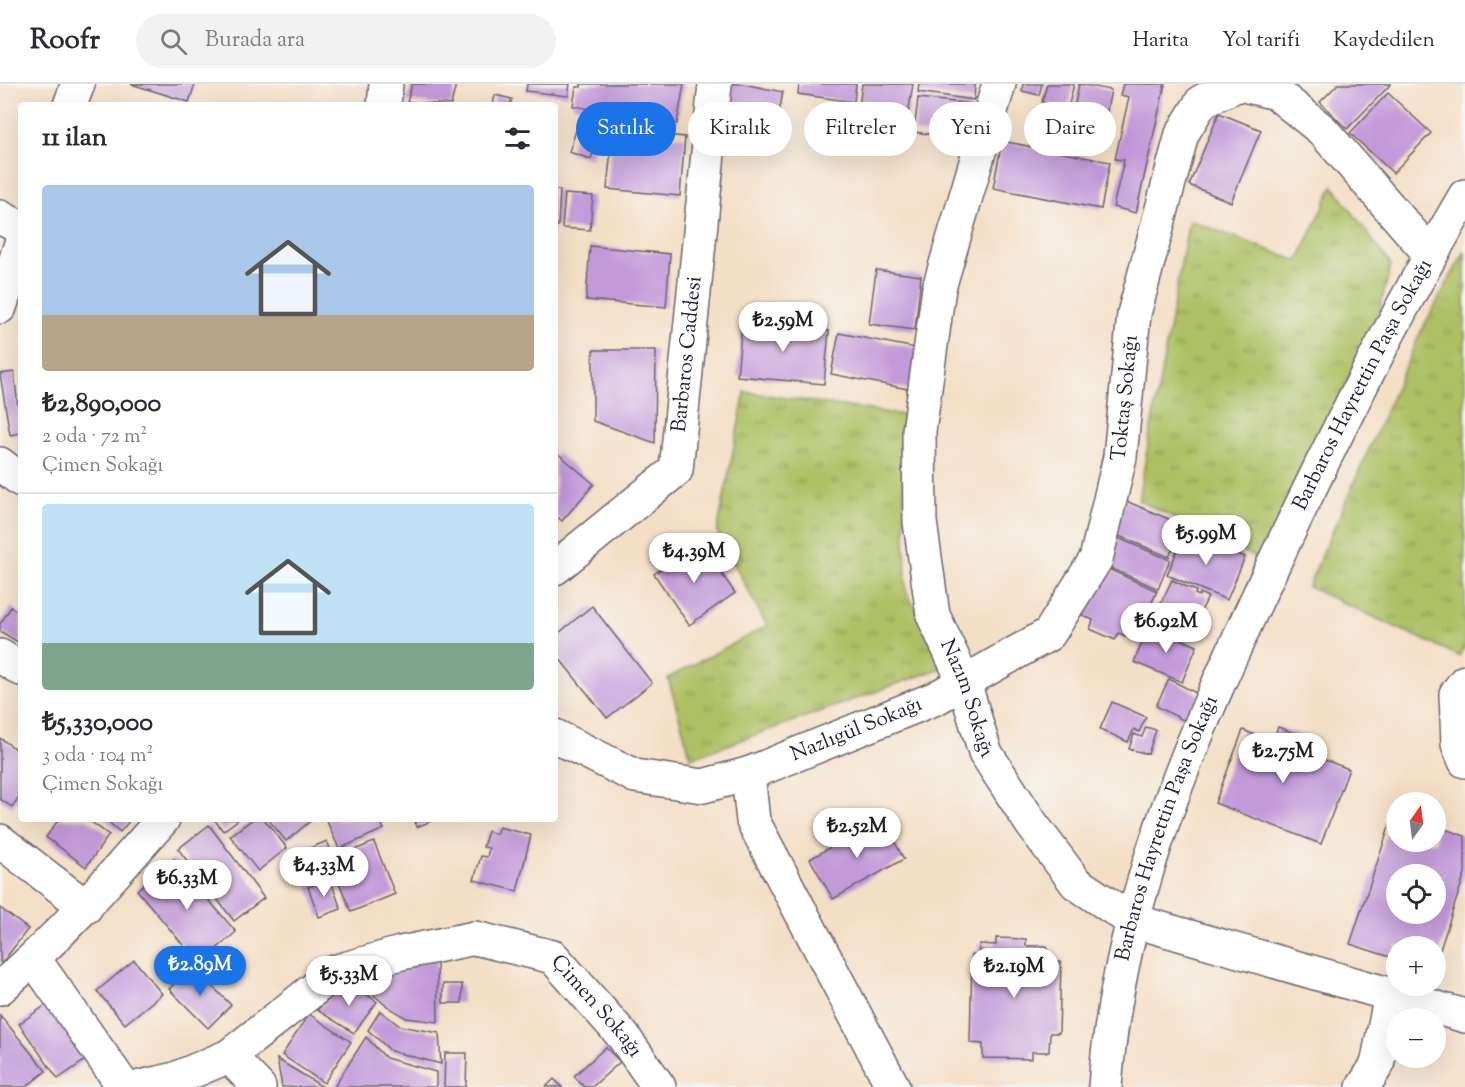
<!DOCTYPE html>
<html lang="tr">
<head>
<meta charset="utf-8">
<style>
	:root { --surface:#fff; --page:#f2f2f3; --text:#2b2b33; --muted:#7c7c81; --line:#e1e1e2; --accent:#1a73e8 }
	body { margin:0; font-family:"Sorts Mill Goudy",serif; background:var(--page); color:var(--text); height:100vh; display:flex; flex-direction:column; font-size:22px; white-space:nowrap }
	* { box-sizing:border-box; margin:0 }
	p { font-size:20px; color:var(--muted) }
	.icon { flex:none; width:33px; height:33px; fill:none; stroke:currentColor; stroke-width:2; stroke-linecap:round; stroke-linejoin:round }
	.map { position:relative; flex:1; overflow:hidden }
	.side { position:absolute; left:18px; top:18px; width:540px; height:720px; display:flex; flex-direction:column; background:var(--surface); border-radius:6px; box-shadow:0 6px 24px #0002 }
	.side>* { flex:none }
	.banner { position:absolute; left:576px; top:18px; width:570px; height:54px; display:flex; gap:12px }
	.needle { width:39px; rotate:14deg }
	.buttons { position:absolute; left:1386px; top:708px; display:grid; gap:12px }
	.buttons a { display:grid; place-items:center; width:60px; height:60px; border-radius:50%; background:var(--surface); box-shadow:0 6px 24px #0002; font-size:30px }
	.price { position:absolute; translate:-50% -51px; padding:0 14px; border-radius:21px; background:#fff; color:#222; font-size:20px; line-height:39px; filter:drop-shadow(0 2px 3px #0008) }
	.price::after { content:''; position:absolute; left:50%; top:36px; width:18px; height:14px; margin-left:-9px; background:inherit; clip-path:polygon(0 0,100% 0,50% 100%) }
	.price.on { background:var(--accent); color:#fff }
	ul { padding:0; list-style:none }
	li { display:grid; align-content:center; gap:12px; height:318px; padding:0 24px }
	li+li { border-top:2px solid var(--line) }
	li span { display:grid; place-items:center; height:186px; border-radius:6px; color:#555 }
	li>.icon { margin-inline-start:auto }
	span .icon { width:108px; height:108px; fill:#fffc; stroke-width:1 }
	li b { font-size:26px }
	h2 { display:flex; justify-content:space-between; align-items:center; height:72px; padding:0 24px; font-size:26px }
	.tag { padding:0 21px; border-radius:27px; background:var(--surface); box-shadow:0 6px 24px #0002; font-size:21px; line-height:54px }
	.tag.on { background:var(--accent); color:#fff }
	header { display:flex; align-items:center; gap:36px; box-sizing:border-box; height:84px; padding:0 30px; background:var(--surface); border-bottom:2px solid var(--line) }
	header strong { font-size:28px }
	nav { display:flex; gap:33px; margin-inline-start:auto; font-size:21px }
	.search { width:420px; height:54px; background:var(--page); display:flex; align-items:center; gap:15px; box-sizing:border-box; padding:0 21px; border-radius:33px; color:var(--muted); font-size:22px }
	.map>svg:first-child { display:block }
</style>
</head>
<body>
<header>
<strong>Roofr</strong>
<div class="search"><svg class="icon" aria-label="search" viewBox="0 0 24 24"><circle cx="10" cy="10" r="6"/><path d="M15 15l6 6"/></svg>Burada ara</div>
<nav><a>Harita</a><a>Yol tarifi</a><a>Kaydedilen</a></nav>
</header>
<div class="map">
<svg width="1465" height="1003" viewBox="0 0 1465 1003">
	<defs>
		<pattern id="grass-tufts" width="24" height="20" patternUnits="userSpaceOnUse" patternTransform="scale(1.5)"><rect width="24" height="20" fill="#aec063"/><path d="M3 7l-1-3M5 7V3M7 7l1-3M15 17l-1-3M17 17v-4M19 17l1-3" fill="none" stroke="#8d9c53"/></pattern>
	</defs>
	<rect width="100%" height="100%" fill="#f6f6f2"/>
	<filter id="ink" filterUnits="userSpaceOnUse"><feTurbulence type="fractalNoise" baseFrequency=".0167" numOctaves="2"/><feDisplacementMap in="SourceGraphic" scale="12" xChannelSelector="R" yChannelSelector="G"/><feConvolveMatrix kernelMatrix="1 2 1 2 8 2 1 2 1" color-interpolation-filters="sRGB"/></filter>
	<filter id="wash" filterUnits="userSpaceOnUse"><feTurbulence type="fractalNoise" baseFrequency=".008" numOctaves="4" result="noise"/><feDisplacementMap in="SourceGraphic" scale="24" xChannelSelector="R" yChannelSelector="G"/><feGaussianBlur stdDeviation="1.35" result="paint"/><feColorMatrix in="noise" values="0 0 0 0 0 0 0 0 0 0 0 0 0 0 0 0 0 1.4 0 .05"/><feComposite in="paint" operator="in"/></filter>
	<g filter="url(#wash)">
		<rect width="100%" height="100%" fill="#f4dfc6"/>
		<g fill="url(#grass-tufts)" stroke="#68714f" stroke-width="1.5">
			<polygon points="1333,102 1391,181 1379,229 1265,478 1138,416 1189,136 1298,177"/>
			<polygon points="1465,167 1465,563 1459,572 1308,503 1421,247"/>
			<polygon points="745,308 903,331 906,506 944,583 691,674 668,594 767,542 717,448"/>
		</g>
		<g id="blocks">
			<g fill="#c399d9" fill-rule="evenodd">
				<polygon points="131,0 195,0 189,18"/>
				<polygon points="412,0 456,0 451,21 407,18"/>
				<polygon points="527,0 570,0 568,12 526,7"/>
				<polygon points="581,0 684,0 677,40 573,22 576,3 581,3"/>
				<polygon points="727,0 743,0 783,8 772,65 716,54"/>
				<polygon points="799,0 856,0 854,18 798,10"/>
				<polygon points="862,0 913,0 908,31 859,23"/>
				<polygon points="919,0 975,0 974,16 918,8"/>
				<polygon points="1023,0 1042,0 1039,11 1022,7"/>
				<polygon points="1047,0 1074,0 1068,24 1042,18"/>
				<polygon points="1079,0 1111,6 1105,36 1073,30"/>
				<polygon points="1123,0 1165,0 1136,129 1113,123 1124,76 1115,75 1129,13 1120,11"/>
				<polygon points="1338,0 1391,0 1347,45 1320,18"/>
				<polygon points="1388,9 1431,49 1393,89 1350,49"/>
				<polygon points="495,11 512,15 510,21 493,21"/>
				<polygon points="918,14 971,20 967,55 914,48"/>
				<polygon points="1219,29 1261,46 1231,118 1189,101"/>
				<polygon points="580,34 602,42 591,75 569,68"/>
				<polygon points="613,46 685,53 680,112 607,105"/>
				<polygon points="1002,57 1110,78 1101,125 993,104"/>
				<polygon points="555,106 560,106 558,142 555,142"/>
				<polygon points="565,110 593,112 590,146 562,144"/>
				<polygon points="590,162 670,170 666,223 586,216"/>
				<polygon points="876,186 921,192 915,246 869,240"/>
				<polygon points="742,238 829,247 824,300 737,292"/>
				<polygon points="839,249 921,265 913,306 831,290"/>
				<polygon points="593,266 656,266 655,359 593,337"/>
				<polygon points="14,288 21,349 10,351 0,290"/>
				<polygon points="555,367 594,400 562,437 555,431"/>
				<polygon points="1126,417 1183,441 1169,473 1112,449"/>
				<polygon points="1185,448 1245,473 1227,516 1167,491"/>
				<polygon points="1118,454 1170,476 1158,505 1106,482"/>
				<polygon points="700,458 735,509 689,541 654,490"/>
				<polygon points="1104,483 1157,507 1135,556 1118,549 1115,556 1090,545 1093,536 1082,531"/>
				<polygon points="1172,496 1196,507 1195,510 1199,512 1200,509 1208,513 1188,554 1152,537"/>
				<polygon points="592,522 652,599 607,634 555,569 555,552"/>
				<polygon points="11,523 21,530 21,560 0,547 0,540"/>
				<polygon points="1149,542 1197,562 1182,598 1134,578"/>
				<polygon points="1169,595 1200,611 1187,638 1156,622"/>
				<polygon points="1112,618 1146,633 1139,648 1134,645 1128,658 1100,645"/>
				<polygon points="1146,643 1156,646 1148,670 1129,665 1134,650 1142,653"/>
				<polygon points="1278,643 1308,654 1303,668 1349,685 1321,760 1215,719 1243,646 1272,658"/>
				<polygon points="0,654 21,669 21,710 12,723 0,715"/>
				<path d="M1394 728 1396 729V758H1436V742L1465 752V789L1436 878V862H1396V875L1350 860ZM1396 790H1436V830H1396Z"/>
				<polygon points="881,734 904,775 833,815 810,775"/>
				<polygon points="59,735 87,735 109,751 86,783 46,753"/>
				<polygon points="105,735 131,735 120,748"/>
				<polygon points="214,735 239,735 223,747"/>
				<polygon points="253,735 264,735 287,764 258,787 230,752"/>
				<polygon points="268,735 313,735 286,757"/>
				<polygon points="326,735 379,735 384,745 339,765"/>
				<polygon points="414,735 436,735 417,743"/>
				<polygon points="209,741 264,814 234,837 178,765"/>
				<polygon points="499,743 531,751 517,807 474,796 481,772 487,773 489,764 483,763 488,747 496,750"/>
				<polygon points="327,757 332,769 322,773 328,787 309,795 298,769"/>
				<polygon points="374,758 395,810 351,828 330,776"/>
				<polygon points="174,775 236,848 199,880 137,806"/>
				<polygon points="330,795 341,825 319,833 308,803"/>
				<polygon points="0,824 28,845 2,879 0,878"/>
				<polygon points="996,854 1026,855 1026,862 1047,862 1047,878 1061,878 1059,949 1050,949 1049,968 1032,968 1032,975 983,974 983,960 970,959 972,870 979,871 979,860 996,861"/>
				<polygon points="437,872 438,938 406,934 384,920 355,894"/>
				<polygon points="134,876 162,910 125,940 97,907"/>
				<polygon points="193,883 231,921 208,944 169,905"/>
				<polygon points="349,897 377,918 354,949 317,926"/>
				<rect x="443" y="900" width="19" height="19"/>
				<polygon points="53,916 91,972 58,995 19,940"/>
				<polygon points="380,927 400,942 439,949 441,980 391,967 368,946"/>
				<polygon points="309,930 351,958 324,999 282,971"/>
				<polygon points="0,931 46,987 26,1003 0,1003"/>
				<polygon points="366,953 386,974 436,988 436,1003 334,1003"/>
				<polygon points="606,963 620,978 592,1003 584,1003 574,992"/>
				<polygon points="445,969 467,969 466,1003 444,1003"/>
				<polygon points="277,975 323,1003 282,1003"/>
				<polygon points="554,995 562,1003 546,1003"/>
			</g>
		</g>
	</g>
	<g filter="url(#ink)">
		<use href="#blocks" fill-opacity="0" stroke="#6c646c" stroke-width="1.5"/>
		<g fill="none" stroke-linecap="round" stroke-linejoin="round">
			<defs>
				<g id="minor">
					<path id="s1" d="M999 0 939 204 919 347 920 438 933 531 964 598 985 668 1031 739 1076 799 1131 836 1465 932"/>
					<polyline points="1240,0 1276,9 1322,46 1431,171"/>
					<polyline points="70,21 78,0"/>
					<polyline points="384,21 386,0"/>
					<polyline points="0,133 21,144"/>
					<polyline points="0,223 21,160"/>
					<polyline points="0,380 21,396"/>
					<path id="s2" d="M555 484 676 386 715 0"/>
					<polyline points="0,572 21,585"/>
					<polyline points="1465,598 1456,610 1458,660 1465,677"/>
					<path id="s3" d="M555 652 635 692 703 702 748 690 936 614 1049 550 1096 475 1120 373 1134 230 1182 50 1202 17 1239 0"/>
					<polyline points="748,690 753,737 893,1003"/>
					<polyline points="0,757 86,823"/>
					<polyline points="34,875 124,1003"/>
					<path d="M0 904C60 853 111 794 163 735"/>
					<polyline points="229,972 259,1003"/>
					<path id="s4" d="M140 1003 175 995 229 972 337 887 401 869 475 854 553 873 623 952 659 1003"/>
					<path id="s5" d="M1105 1003C1119 813 1192 654 1272 483 1332 357 1394 232 1465 112"/>
					<polyline points="1363,1003 1377,981 1391,911"/>
				</g>
			</defs>
			<use href="#minor" stroke="#6c646c" stroke-width="36"/>
			<use href="#minor" stroke="#fff" stroke-width="33"/>
		</g>
	</g>
	<g text-anchor="middle" dominant-baseline="central" stroke-width="4.5" stroke-linejoin="round" paint-order="stroke">
		<g font-size="21" fill="#22223b" stroke="#f6f6f2">
			<text stroke="none"><textPath href="#s2" startOffset="272">Barbaros Caddesi</textPath></text>
			<text stroke="none"><textPath href="#s5" startOffset="753">Barbaros Hayrettin Paşa Sokağı</textPath></text>
			<text stroke="none"><textPath href="#s3" startOffset="790">Toktaş Sokağı</textPath></text>
			<text stroke="none"><textPath href="#s1" startOffset="632">Nazım Sokağı</textPath></text>
			<text stroke="none"><textPath href="#s3" startOffset="322">Nazlıgül Sokağı</textPath></text>
			<text stroke="none"><textPath href="#s5" startOffset="267">Barbaros Hayrettin Paşa Sokağı</textPath></text>
			<text stroke="none"><textPath href="#s4" startOffset="520">Çimen Sokağı</textPath></text>
		</g>
	</g>
</svg>
<div class="buttons">
<a><svg class="needle" viewBox="-14 -14 28 28"><path d="M0-13l5 13h-10z" fill="#e53935"/><path d="M0 13l5-13h-10z" fill="#7c7c81"/></svg></a>
<a><svg class="icon" aria-label="locate" viewBox="0 0 24 24"><circle cx="12" cy="12" r="6"/><path d="M12 2v4M12 18v4M2 12h4M18 12h4"/></svg></a>
<a>+</a>
<a>−</a>
</div>
<b class="price" style="left:783px;top:269px">₺2.59M</b>
<b class="price" style="left:1206px;top:482px">₺5.99M</b>
<b class="price" style="left:694px;top:500px">₺4.39M</b>
<b class="price" style="left:1166px;top:570px">₺6.92M</b>
<b class="price" style="left:1283px;top:700px">₺2.75M</b>
<b class="price" style="left:857px;top:775px">₺2.52M</b>
<b class="price" style="left:324px;top:814px">₺4.33M</b>
<b class="price" style="left:187px;top:827px">₺6.33M</b>
<b class="price on" style="left:200px;top:913px">₺2.89M</b>
<b class="price" style="left:1014px;top:915px">₺2.19M</b>
<b class="price" style="left:349px;top:923px">₺5.33M</b>
<div class="banner">
<a class="tag on">Satılık</a>
<a class="tag">Kiralık</a>
<a class="tag">Filtreler</a>
<a class="tag">Yeni</a>
<a class="tag">Daire</a>
</div>
<section class="side">
<h2>11 ilan<svg class="icon" aria-label="filters" viewBox="0 0 24 24"><path d="M4 7h16M4 17h16"/><circle cx="9" cy="7" r="2"/><circle cx="15" cy="17" r="2"/></svg></h2>
<ul>
<li><span style="background:linear-gradient(#a9c7e8 70%,#b9a48a 0)"><svg class="icon" aria-label="home" viewBox="0 0 24 24"><path d="M3 11l9-7 9 7M6 9v11h12V9"/></svg></span><div><b>₺2,890,000</b><p>2 oda · 72 m²</p><p>Çimen Sokağı</p></div></li>
<li><span style="background:linear-gradient(#bfe0f5 75%,#7fa58c 0)"><svg class="icon" aria-label="home" viewBox="0 0 24 24"><path d="M3 11l9-7 9 7M6 9v11h12V9"/></svg></span><div><b>₺5,330,000</b><p>3 oda · 104 m²</p><p>Çimen Sokağı</p></div></li>
</ul>
</section>
</div>
</body>
</html>
